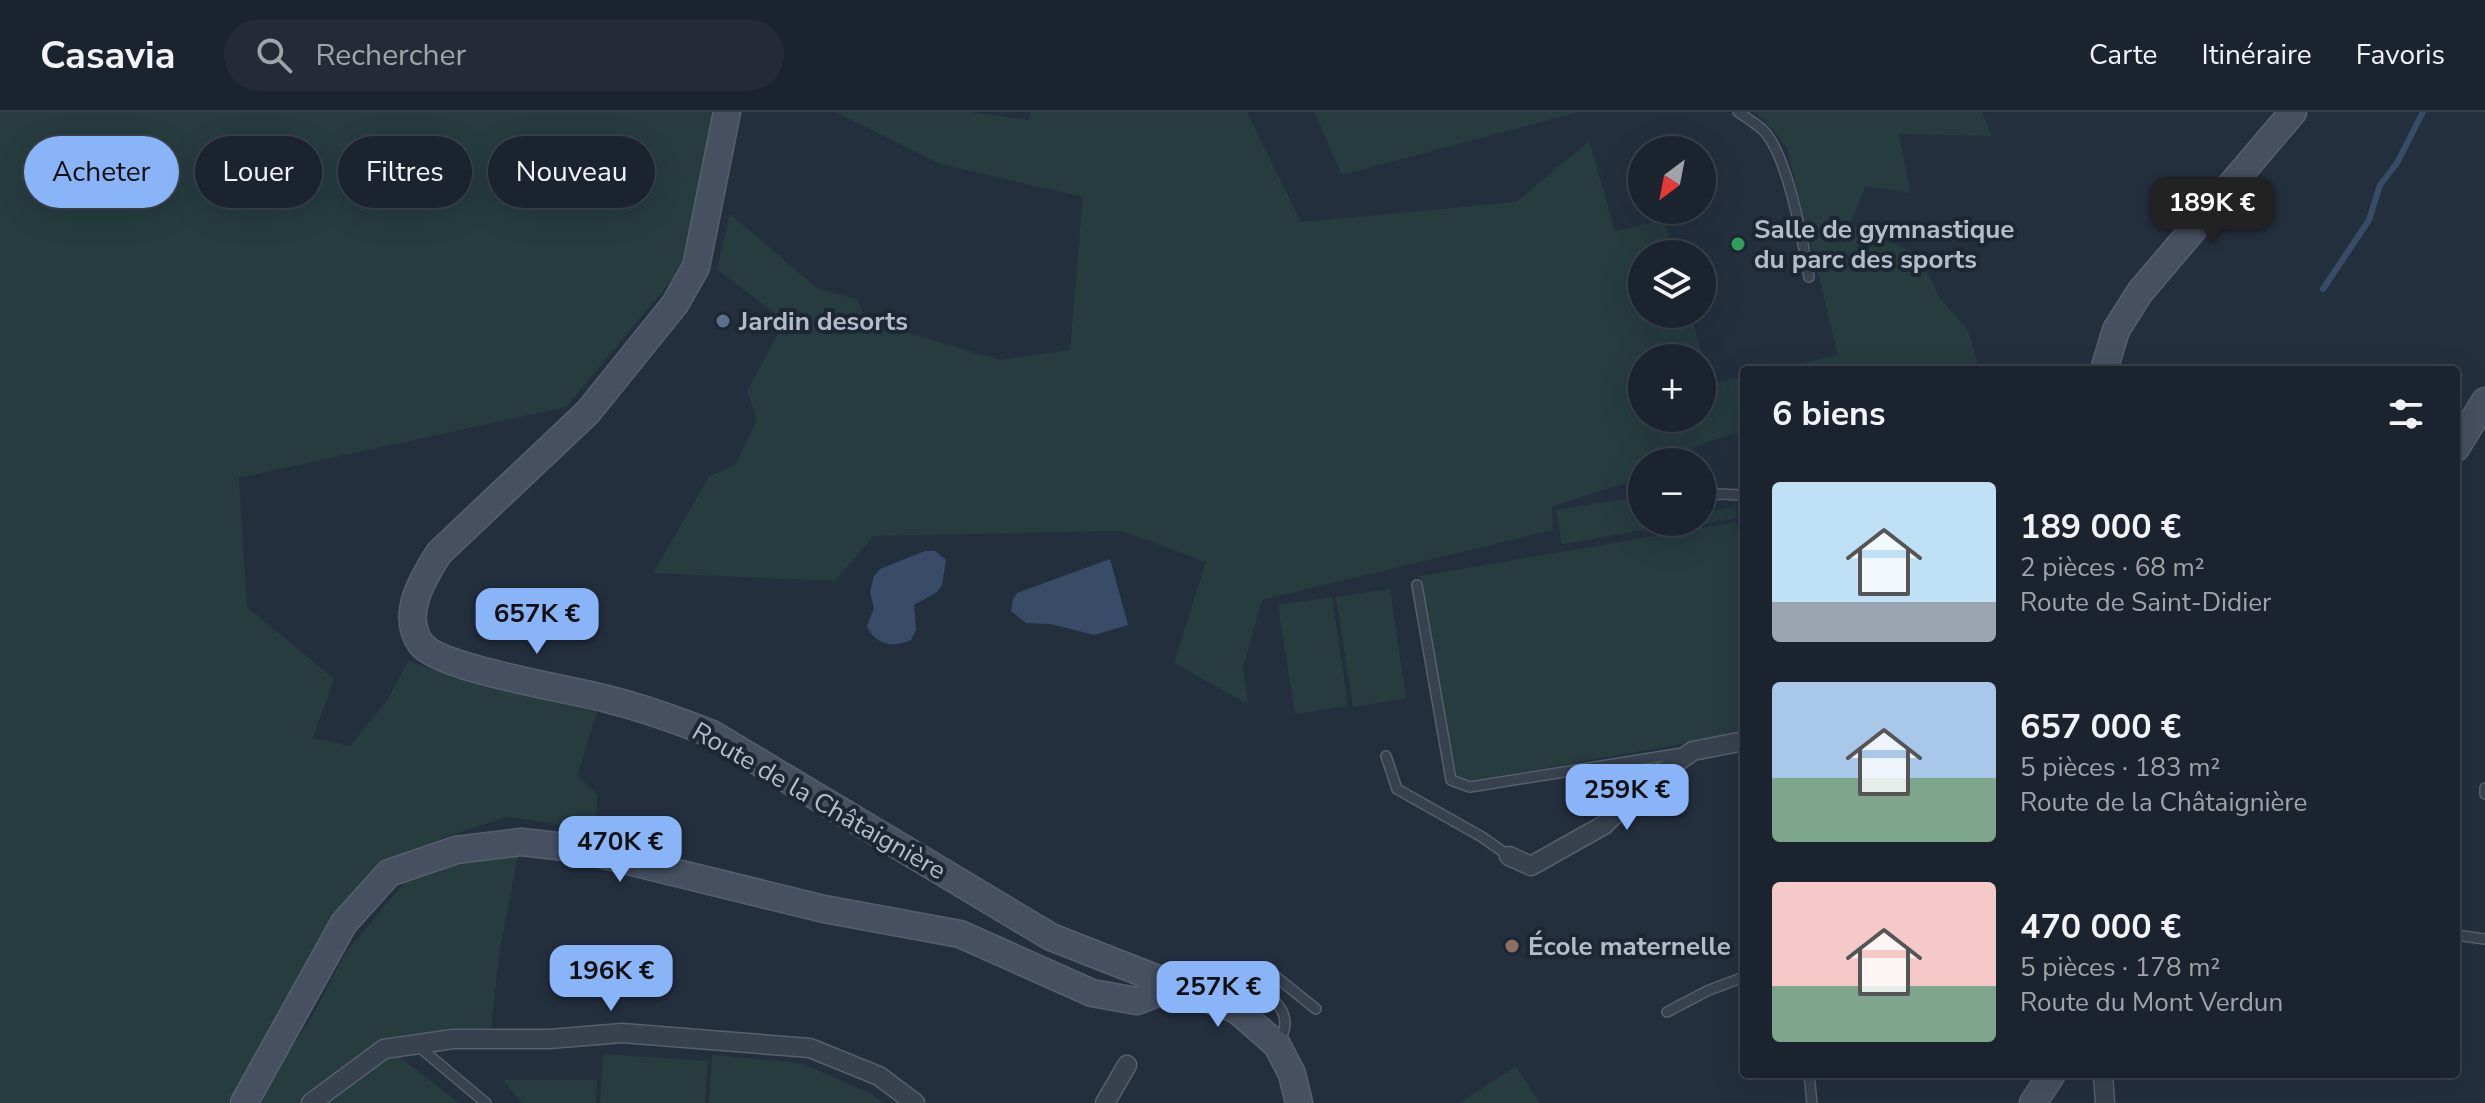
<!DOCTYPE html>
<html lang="fr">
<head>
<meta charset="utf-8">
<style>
	:root { --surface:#1b232e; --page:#242b36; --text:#f1f3f6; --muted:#a0a4aa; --line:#39404a; --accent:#8ab4f8 }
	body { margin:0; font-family:"Nunito Sans",sans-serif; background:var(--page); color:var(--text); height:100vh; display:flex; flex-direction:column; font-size:30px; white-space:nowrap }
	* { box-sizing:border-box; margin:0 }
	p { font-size:26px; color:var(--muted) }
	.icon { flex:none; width:44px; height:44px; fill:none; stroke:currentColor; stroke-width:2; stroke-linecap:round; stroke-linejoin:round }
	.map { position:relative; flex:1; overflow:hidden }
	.side { position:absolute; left:1740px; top:254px; width:720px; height:712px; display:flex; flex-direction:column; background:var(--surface); border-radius:8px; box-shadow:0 8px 32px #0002,0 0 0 2px var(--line) }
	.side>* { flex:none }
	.guide { position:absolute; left:24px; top:24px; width:760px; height:72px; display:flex; gap:16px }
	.needle { width:52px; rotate:212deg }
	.buttons { position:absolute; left:1628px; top:24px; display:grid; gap:16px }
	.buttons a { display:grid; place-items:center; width:88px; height:88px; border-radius:50%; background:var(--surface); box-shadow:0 8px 32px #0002,0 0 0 2px var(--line); font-size:40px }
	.price { position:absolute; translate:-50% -68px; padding:0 18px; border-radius:16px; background:var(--accent); color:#111; font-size:26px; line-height:52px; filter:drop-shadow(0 2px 4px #0008) }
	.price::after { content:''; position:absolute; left:50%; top:48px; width:24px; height:18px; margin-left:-12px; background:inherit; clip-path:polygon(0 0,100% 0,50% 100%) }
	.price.active { background:#222; color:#fff }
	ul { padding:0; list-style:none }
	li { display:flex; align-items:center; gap:24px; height:200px; padding:0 32px }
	li span { display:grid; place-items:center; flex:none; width:224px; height:160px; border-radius:8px; color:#555 }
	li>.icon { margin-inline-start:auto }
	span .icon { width:96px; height:96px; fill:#fffc; stroke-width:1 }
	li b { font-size:34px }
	h2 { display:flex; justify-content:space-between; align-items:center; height:96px; padding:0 32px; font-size:34px }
	.chip { padding:0 28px; border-radius:36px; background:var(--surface); box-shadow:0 8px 32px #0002,0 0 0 2px var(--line); font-size:28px; line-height:72px }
	.chip.active { background:var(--accent); color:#111 }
	header { display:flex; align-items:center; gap:48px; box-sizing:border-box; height:112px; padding:0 40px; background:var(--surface); border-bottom:2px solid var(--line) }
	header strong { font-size:38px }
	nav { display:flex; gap:44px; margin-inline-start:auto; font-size:28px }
	.search { width:560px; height:72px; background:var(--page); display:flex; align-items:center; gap:20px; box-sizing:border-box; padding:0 28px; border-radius:44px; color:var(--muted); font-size:30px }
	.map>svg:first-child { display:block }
</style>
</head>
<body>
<header>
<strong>Casavia</strong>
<div class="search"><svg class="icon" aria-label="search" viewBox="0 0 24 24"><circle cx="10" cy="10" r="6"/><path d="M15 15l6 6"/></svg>Rechercher</div>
<nav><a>Carte</a><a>Itinéraire</a><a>Favoris</a></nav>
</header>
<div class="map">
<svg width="2485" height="991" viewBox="0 0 2485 991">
	<rect width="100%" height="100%" fill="#242f3e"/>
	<g fill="#263c3f" fill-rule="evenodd">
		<polygon points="0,0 716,0 702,76 681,157 566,295 239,366 247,495 334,567 313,626 350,634 388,587 408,549 457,565 597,600 577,664 597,682 596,720 552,711 507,705 442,726 392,753 232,991 0,991"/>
		<path d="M835 0H971L1029 8 1031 0H1247L1301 110 1516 90 1589 29 1615 119 1664 108 1674 142H1642V202H1691L1710 272 1744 265V319L1710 329 1662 350H1642V362L1626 371 1552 394 1553 418 1262 488 1243 556 1248 592 1174 551 1206 450 1121 419 873 424 835 469 653 461 709 365 736 352 757 308 747 279 785 209 717 157 730 102 817 176 858 188 865 208 1000 248 1070 238 1083 85 940 52ZM1642 246H1702V306H1642Z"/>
		<polygon points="1314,0 1579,0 1342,63"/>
		<polygon points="1754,0 1982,0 1992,24 1899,22 1910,81 1866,74 1850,112 1920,143 1939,185 1969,219 1979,258 1773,258 1838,243 1787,36 1769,13"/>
		<polygon points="1639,385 1645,418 1562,432 1556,398"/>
		<polygon points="1735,395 1737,406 1653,420 1652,410 1702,410 1702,400"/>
		<polygon points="1736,410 1744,458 1744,621 1455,672 1420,464"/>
		<polygon points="1390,477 1406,586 1353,595 1336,485"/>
		<polygon points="1332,485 1348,594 1295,602 1278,493"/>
		<polygon points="518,743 499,843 491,916 380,930 459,991 255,991 262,975 307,913 347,839 420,752"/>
		<polygon points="603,942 708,949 705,991 600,991"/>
		<polygon points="712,943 801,951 872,982 883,991 709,991"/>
		<polygon points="1516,954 1540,991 1459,991"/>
		<polygon points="503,968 597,968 596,991 522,991"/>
	</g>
	<g fill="#394c67">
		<path d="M925 439H935L946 448 942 473 937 480 914 493 916 518 911 528C893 536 875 533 867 514L874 496 870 480 874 464 880 457Z"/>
		<polygon points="1110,447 1128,513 1094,523 1050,512 1026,511 1011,499 1013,487 1017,481"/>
	</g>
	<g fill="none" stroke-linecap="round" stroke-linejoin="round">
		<polyline stroke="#394c67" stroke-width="6" points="2323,177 2369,108 2380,73 2397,51 2423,0"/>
		<defs>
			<g id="lane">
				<path d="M1738 0C1747 6 1757 12 1764 19 1788 45 1803 129 1809 165"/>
				<polyline points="1702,385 1719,382 1741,383 1744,386"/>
				<polyline points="1417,473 1451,668 1470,675 1682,641"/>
				<polyline points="1386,644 1397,677 1482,725 1509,744"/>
				<polyline points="2485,676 2485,682"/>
				<polyline points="2456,823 2485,827"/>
				<polyline points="1667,900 1707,879 1744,865"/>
				<path d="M1279 930C1297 899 1271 887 1250 867L1251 857 1264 855 1316 897"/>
				<polyline points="418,934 486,991"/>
				<polyline points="1809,962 1812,991"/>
			</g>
			<g id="street">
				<polyline points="1509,744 1531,754 1604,713 1645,672 1693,639 1744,629"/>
				<polyline points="2103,962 2105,991"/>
				<polyline points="311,991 384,937 453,927 549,927 622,921 810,936 879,964 915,991"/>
				<polyline points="1105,991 1127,953"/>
			</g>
			<g id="secondary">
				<path d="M727 0 696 155 675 192 588 300 439 441C423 466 400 503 421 532 440 557 571 577 607 587 643 596 677 608 712 622L1051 825 1237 898 1277 933 1292 962 1299 991"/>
				<polyline points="2104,258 2116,218 2140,180 2293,0"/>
				<polyline points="2456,336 2485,289"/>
				<polyline points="244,991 344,811 389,761 456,738 521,730 575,736 824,797 960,822 1092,881 1137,889 1177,873"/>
				<polyline points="2033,991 2052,962"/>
			</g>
		</defs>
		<use href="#lane" stroke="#565f6c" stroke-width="12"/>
		<use href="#street" stroke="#565f6c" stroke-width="21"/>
		<use href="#secondary" stroke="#565f6c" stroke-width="29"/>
		<use href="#lane" stroke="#38414e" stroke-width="9"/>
		<use href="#street" stroke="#38414e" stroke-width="18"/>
		<use href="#secondary" stroke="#465061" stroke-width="26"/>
	</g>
	<circle fill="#2e9e5b" stroke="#1d2633" stroke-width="3" cx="1738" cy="132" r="8"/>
	<circle fill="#5c6f8a" stroke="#1d2633" stroke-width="3" cx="723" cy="209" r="8"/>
	<circle fill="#8d6e63" stroke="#1d2633" stroke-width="3" cx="1512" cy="834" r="8"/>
	<g text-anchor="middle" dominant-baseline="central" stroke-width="8" stroke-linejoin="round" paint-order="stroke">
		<g font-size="26" font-weight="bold" fill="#b4bcc9" stroke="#1d2633" text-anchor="start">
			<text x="1754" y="117">Salle de gymnastique<tspan x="1754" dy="30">du parc des sports</tspan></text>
			<text x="739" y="209">Jardin desorts</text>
			<text x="1528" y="834">École maternelle</text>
		</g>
		<g font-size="26" fill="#b4bcc9" stroke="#1d2633">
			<text transform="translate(819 689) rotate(30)">Route de la Châtaignière</text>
		</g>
	</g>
</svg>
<div class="buttons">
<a><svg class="needle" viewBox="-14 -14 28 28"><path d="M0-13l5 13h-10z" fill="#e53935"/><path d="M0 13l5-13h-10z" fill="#a0a4aa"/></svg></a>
<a><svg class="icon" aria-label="layers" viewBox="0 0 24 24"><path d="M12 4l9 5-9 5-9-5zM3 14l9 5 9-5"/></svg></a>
<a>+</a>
<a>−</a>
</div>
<b class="price active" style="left:2212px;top:133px">189K €</b>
<b class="price" style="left:537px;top:544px">657K €</b>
<b class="price" style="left:1627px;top:720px">259K €</b>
<b class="price" style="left:620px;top:772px">470K €</b>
<b class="price" style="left:611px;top:901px">196K €</b>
<b class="price" style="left:1218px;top:917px">257K €</b>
<div class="guide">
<a class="chip active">Acheter</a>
<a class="chip">Louer</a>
<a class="chip">Filtres</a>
<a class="chip">Nouveau</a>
</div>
<section class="side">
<h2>6 biens<svg class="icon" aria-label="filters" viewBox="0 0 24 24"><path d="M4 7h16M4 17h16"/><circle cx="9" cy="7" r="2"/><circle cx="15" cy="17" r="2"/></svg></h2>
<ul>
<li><span style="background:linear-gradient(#bfe0f5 75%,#9aa5b1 0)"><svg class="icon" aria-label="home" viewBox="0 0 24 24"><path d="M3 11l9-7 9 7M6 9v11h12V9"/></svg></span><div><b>189 000 €</b><p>2 pièces · 68 m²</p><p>Route de Saint-Didier</p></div></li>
<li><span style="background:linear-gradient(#a9c7e8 60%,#7fa58c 0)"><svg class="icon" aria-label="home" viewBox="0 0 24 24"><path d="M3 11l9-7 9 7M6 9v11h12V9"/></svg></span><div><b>657 000 €</b><p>5 pièces · 183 m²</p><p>Route de la Châtaignière</p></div></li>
<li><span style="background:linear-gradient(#f6c9c9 65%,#7fa58c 0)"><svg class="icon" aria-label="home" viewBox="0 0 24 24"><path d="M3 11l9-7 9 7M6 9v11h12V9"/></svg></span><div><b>470 000 €</b><p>5 pièces · 178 m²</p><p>Route du Mont Verdun</p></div></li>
</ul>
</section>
</div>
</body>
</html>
